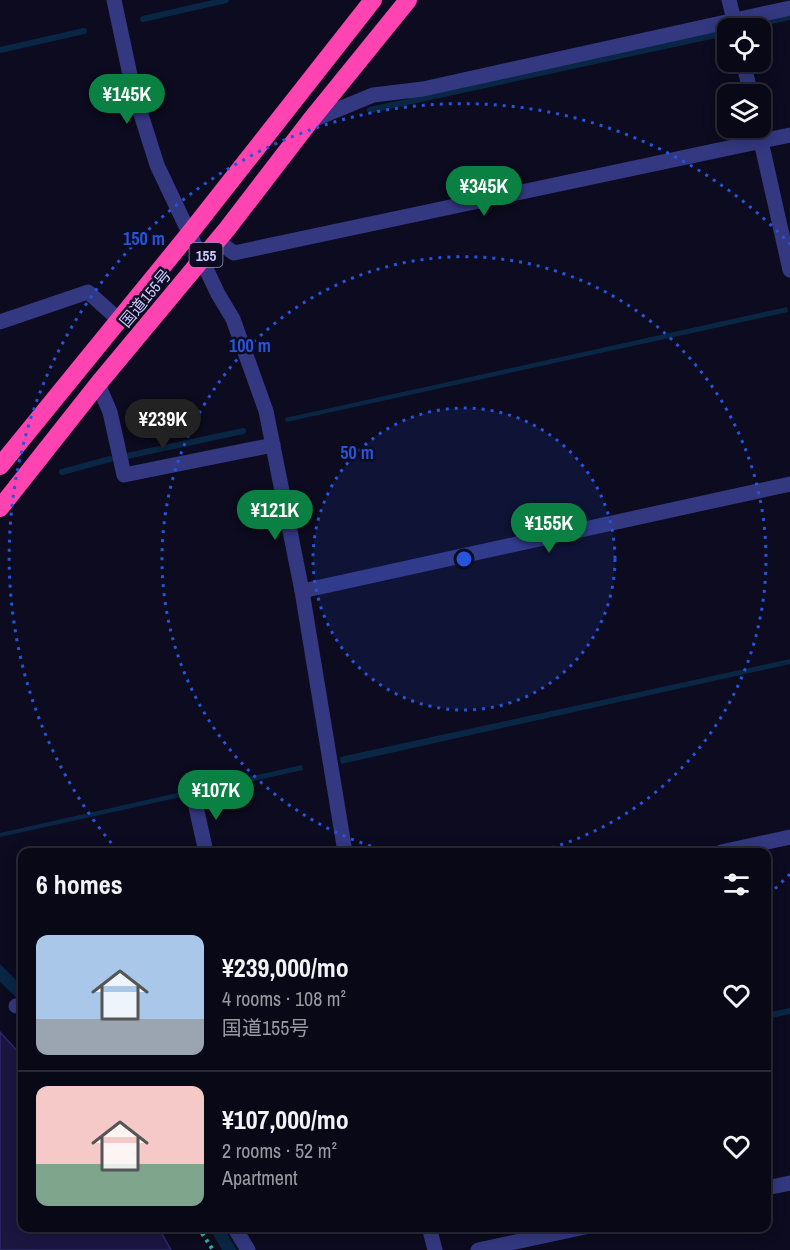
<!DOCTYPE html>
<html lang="en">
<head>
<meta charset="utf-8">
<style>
	:root { --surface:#090817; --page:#171624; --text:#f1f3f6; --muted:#999aa1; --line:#292936; --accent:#0b8043 }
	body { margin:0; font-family:"Archivo Narrow","Noto Sans JP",sans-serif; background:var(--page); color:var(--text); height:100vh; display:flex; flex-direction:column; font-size:22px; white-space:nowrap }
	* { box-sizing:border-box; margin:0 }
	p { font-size:20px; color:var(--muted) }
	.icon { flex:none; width:33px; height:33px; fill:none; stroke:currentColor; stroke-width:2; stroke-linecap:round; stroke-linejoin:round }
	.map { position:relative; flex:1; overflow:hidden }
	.details { position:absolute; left:18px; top:848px; width:753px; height:384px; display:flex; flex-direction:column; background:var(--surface); border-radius:12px; box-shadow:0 3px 15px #0003,0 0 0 2px var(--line) }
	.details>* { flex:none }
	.controls { position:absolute; left:717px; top:18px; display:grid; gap:12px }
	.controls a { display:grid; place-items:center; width:54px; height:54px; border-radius:12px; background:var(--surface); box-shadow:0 3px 15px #0003,0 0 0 2px var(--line); font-size:30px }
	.price { position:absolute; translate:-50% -51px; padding:0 14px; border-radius:21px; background:var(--accent); color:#fff; font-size:20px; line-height:39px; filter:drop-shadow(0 2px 3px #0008) }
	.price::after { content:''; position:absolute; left:50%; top:36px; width:18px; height:14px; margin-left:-9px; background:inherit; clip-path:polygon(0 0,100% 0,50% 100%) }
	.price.current { background:#222; color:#fff }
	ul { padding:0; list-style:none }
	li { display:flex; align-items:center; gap:18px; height:150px; padding:0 18px }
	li+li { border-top:2px solid var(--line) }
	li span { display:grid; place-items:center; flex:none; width:168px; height:120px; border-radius:12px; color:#555 }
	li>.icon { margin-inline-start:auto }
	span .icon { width:72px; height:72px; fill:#fffc; stroke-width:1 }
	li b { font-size:26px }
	h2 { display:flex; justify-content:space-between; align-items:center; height:72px; padding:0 18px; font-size:26px }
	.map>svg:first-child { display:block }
</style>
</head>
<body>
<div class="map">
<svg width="790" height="1250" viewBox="0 0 790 1250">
	<rect width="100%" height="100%" fill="#0c0b1f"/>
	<g fill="#092644">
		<polygon points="787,307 788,312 286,422 285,418"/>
		<polygon points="790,659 790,664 341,764 340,757"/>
		<polygon points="302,765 303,770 0,837 0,833"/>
		<polygon points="0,964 22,986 22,1003 0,982"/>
		<polygon points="209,1227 223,1227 237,1250 222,1250"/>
	</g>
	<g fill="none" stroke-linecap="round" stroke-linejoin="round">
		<g stroke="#092644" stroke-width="6">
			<polyline points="143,19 226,0"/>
			<polyline points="752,25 790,17"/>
			<polyline points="0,50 84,31"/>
			<polyline points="370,110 720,34"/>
			<polyline points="127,456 243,431"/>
			<polyline points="62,472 110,459"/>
			<polyline points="766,1016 790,1011"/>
		</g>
	</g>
	<polygon fill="#1a1640" stroke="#2e276e" stroke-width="1.5" points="0,1032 22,1056 22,1227 158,1227 171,1250 0,1250"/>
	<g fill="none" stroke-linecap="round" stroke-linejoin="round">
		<polyline stroke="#27b59e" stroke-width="4" stroke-dasharray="3 4.5" stroke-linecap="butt" points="198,1227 213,1250"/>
		<g stroke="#333880" stroke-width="15">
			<polyline points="114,0 133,89 157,165 218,294 233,319 266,411 302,591 345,852"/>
			<polyline points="729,0 736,28"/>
			<polyline points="743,62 751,94"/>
			<polyline points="310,121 373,95 423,89 790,8"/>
			<polyline points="758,128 790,270"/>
			<polyline points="217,241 234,253 790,135"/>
			<polyline points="0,322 88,292 118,319"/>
			<polyline points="98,384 110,412 124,475 273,445"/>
			<polyline points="302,591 790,484"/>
			<polyline points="194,798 206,852"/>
			<polyline points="721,852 790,837"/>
			<polyline points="16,1006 22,1005"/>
			<polyline points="766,1188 790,1183"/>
			<polyline points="234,1227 248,1250"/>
			<polyline points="429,1227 435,1250"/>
			<polyline points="478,1250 585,1227"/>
		</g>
		<g stroke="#ff43b1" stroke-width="18">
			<polyline points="0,466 189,234 373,0"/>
			<polyline points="0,508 98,384 227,229 310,121 408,0"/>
		</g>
	</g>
	<circle cx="464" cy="559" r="151" fill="#2654da" fill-opacity=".12"/>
	<g fill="none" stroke="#2654da" stroke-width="3" stroke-dasharray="3 6">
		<circle cx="464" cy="559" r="151"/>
		<path d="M388 851A302 302 0 1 1 540 851"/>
		<path d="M790 874A453 453 0 0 1 767 896M117 850A453 453 0 0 1 790 244"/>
	</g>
	<g text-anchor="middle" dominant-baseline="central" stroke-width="5" stroke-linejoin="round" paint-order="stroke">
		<rect fill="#0c0b1f" stroke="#908fbc" stroke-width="1.5" x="189.5" y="243" width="33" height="24" rx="4.5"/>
		<g font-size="15" font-weight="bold" fill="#c9c8ff">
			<text x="206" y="255">155</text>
		</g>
		<g font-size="16" fill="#c9c8ff" stroke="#0c0b1f">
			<text transform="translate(145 298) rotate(-50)">国道155号</text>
		</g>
	</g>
	<circle cx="464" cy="559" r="9" fill="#2654da" stroke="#0c0b1f" stroke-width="3"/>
	<g font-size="18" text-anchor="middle" font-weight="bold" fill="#2654da" stroke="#0c0b1f" stroke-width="5" stroke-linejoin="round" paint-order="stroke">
		<text x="144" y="245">150 m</text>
		<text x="250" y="352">100 m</text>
		<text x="357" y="459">50 m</text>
	</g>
</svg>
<div class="controls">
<a><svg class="icon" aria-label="locate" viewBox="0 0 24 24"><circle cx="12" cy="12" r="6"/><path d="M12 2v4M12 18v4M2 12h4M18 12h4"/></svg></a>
<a><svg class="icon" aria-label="layers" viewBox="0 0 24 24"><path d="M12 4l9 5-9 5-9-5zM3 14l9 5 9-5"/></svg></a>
</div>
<b class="price" style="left:127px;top:125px">¥145K</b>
<b class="price" style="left:484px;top:217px">¥345K</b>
<b class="price current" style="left:163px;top:450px">¥239K</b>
<b class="price" style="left:275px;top:541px">¥121K</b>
<b class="price" style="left:549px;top:554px">¥155K</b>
<b class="price" style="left:216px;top:821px">¥107K</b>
<section class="details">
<h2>6 homes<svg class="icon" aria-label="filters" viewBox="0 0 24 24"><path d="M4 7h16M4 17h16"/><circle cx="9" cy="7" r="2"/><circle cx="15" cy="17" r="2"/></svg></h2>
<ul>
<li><span style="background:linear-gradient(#a9c7e8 70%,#9aa5b1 0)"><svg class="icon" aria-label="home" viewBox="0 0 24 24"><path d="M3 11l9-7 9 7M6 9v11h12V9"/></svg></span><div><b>¥239,000/mo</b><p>4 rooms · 108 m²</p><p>国道155号</p></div><svg class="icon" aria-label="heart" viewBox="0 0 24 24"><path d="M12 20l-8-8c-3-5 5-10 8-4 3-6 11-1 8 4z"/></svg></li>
<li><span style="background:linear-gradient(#f6c9c9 65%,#7fa58c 0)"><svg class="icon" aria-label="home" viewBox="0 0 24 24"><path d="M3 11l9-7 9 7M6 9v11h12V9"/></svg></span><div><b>¥107,000/mo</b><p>2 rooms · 52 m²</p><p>Apartment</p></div><svg class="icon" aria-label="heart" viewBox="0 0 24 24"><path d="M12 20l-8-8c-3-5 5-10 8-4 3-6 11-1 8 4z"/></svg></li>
</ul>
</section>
</div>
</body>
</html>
